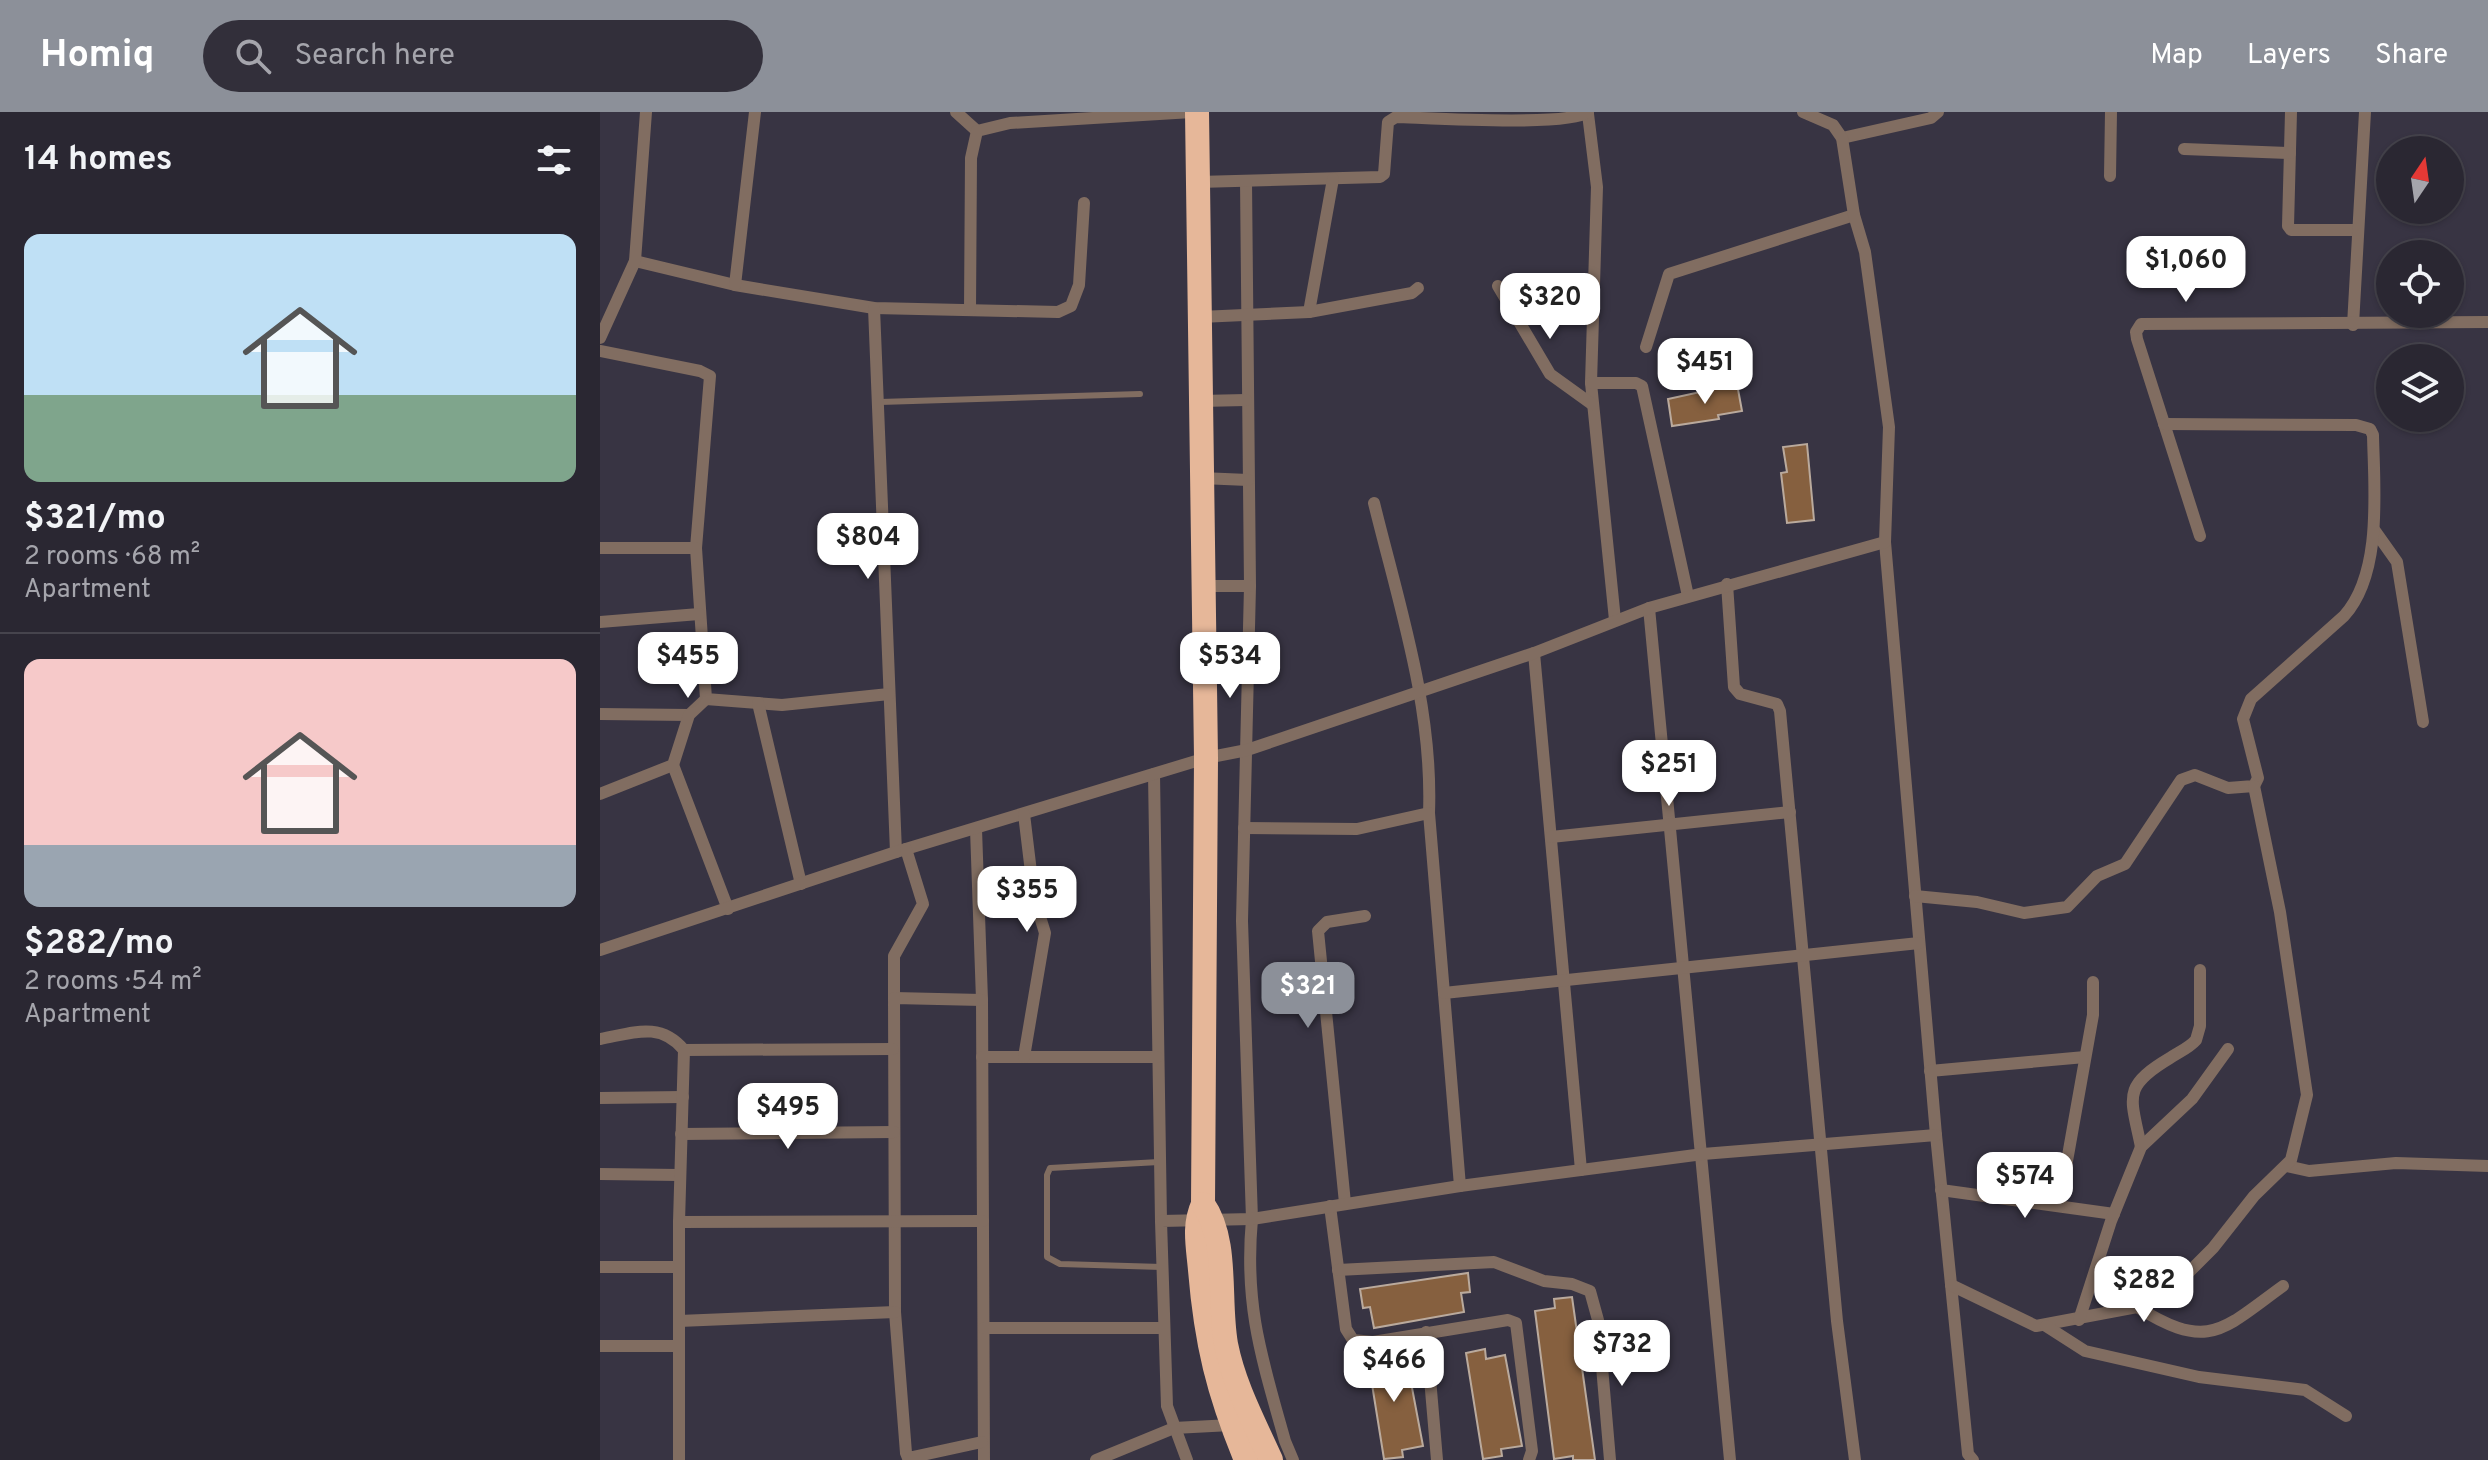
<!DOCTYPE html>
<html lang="en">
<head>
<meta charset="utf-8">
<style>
	:root { --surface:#2a2732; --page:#322f3a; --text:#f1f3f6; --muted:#a5a5ac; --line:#46444d; --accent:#8c9099 }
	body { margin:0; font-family:Overpass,sans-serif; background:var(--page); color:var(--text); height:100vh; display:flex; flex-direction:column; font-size:30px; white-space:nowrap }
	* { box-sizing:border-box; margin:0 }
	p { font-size:26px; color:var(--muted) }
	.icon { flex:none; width:44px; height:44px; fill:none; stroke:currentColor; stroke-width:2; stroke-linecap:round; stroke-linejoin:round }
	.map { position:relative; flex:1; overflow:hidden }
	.panel { display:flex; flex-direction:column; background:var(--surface); width:600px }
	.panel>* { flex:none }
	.needle { width:52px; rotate:13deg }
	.tools { position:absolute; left:1776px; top:24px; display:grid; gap:16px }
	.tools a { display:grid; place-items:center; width:88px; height:88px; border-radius:50%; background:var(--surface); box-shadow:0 2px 6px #0004,0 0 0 2px var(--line); font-size:40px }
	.price { position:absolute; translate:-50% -68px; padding:0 18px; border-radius:16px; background:#fff; color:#222; font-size:26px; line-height:52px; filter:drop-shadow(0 2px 4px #0008) }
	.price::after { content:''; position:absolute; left:50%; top:48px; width:24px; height:18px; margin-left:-12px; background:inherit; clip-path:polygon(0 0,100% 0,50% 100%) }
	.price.active { background:var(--accent); color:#fff }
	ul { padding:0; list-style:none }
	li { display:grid; align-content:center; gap:16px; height:424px; padding:0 24px }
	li+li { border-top:2px solid var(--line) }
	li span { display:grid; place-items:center; height:248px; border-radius:16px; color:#555 }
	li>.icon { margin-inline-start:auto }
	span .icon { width:144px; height:144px; fill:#fffc; stroke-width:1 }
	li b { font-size:34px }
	h2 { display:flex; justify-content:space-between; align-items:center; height:96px; padding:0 24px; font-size:34px }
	header { display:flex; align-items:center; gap:48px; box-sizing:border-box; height:112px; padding:0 40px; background:var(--accent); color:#fff }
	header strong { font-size:38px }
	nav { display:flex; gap:44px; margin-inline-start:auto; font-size:28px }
	.search { width:560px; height:72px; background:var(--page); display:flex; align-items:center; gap:20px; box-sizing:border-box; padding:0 28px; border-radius:44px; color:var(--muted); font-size:30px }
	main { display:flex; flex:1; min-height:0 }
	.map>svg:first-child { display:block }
</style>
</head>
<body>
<header>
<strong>Homiq</strong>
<div class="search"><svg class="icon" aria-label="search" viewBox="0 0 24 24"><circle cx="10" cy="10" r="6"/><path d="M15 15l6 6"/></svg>Search here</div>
<nav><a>Map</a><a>Layers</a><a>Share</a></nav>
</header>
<main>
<section class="panel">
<h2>14 homes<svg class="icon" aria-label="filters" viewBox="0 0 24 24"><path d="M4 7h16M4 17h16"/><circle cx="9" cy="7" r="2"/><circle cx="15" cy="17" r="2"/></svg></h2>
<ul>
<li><span style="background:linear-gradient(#bfe0f5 65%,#7fa58c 0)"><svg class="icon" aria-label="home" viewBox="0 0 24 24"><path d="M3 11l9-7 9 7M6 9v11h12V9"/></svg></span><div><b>$321/mo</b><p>2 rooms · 68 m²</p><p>Apartment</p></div></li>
<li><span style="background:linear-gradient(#f6c9c9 75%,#9aa5b1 0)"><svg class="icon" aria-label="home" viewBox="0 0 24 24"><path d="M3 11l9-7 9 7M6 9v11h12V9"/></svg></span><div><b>$282/mo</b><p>2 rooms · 54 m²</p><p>Apartment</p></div></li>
</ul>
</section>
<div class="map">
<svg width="1888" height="1348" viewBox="0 0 1888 1348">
	<rect width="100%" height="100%" fill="#383443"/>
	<g fill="#86603f" stroke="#baaa9d" stroke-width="2">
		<polygon points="1137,272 1142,299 1118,303 1119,307 1072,314 1068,287"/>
		<polygon points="1207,332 1214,408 1187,411 1181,361 1187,360 1183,335"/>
		<polygon points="868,1161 870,1180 861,1181 864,1200 774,1216 770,1195 763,1196 760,1177"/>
		<polygon points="972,1185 995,1348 973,1348 973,1344 954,1347 935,1199 955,1196 954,1187"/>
		<polygon points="885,1237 886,1247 905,1243 922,1334 901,1337 902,1344 883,1347 866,1241"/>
		<polygon points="786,1238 787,1247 806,1244 823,1334 802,1338 803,1345 784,1347 767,1241"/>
	</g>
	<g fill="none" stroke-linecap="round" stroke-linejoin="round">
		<g stroke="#816d61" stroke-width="6">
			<polyline points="280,290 540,282"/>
			<polyline points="559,1050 450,1056 447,1063 447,1145 460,1152 562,1155"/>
		</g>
		<g stroke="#816d61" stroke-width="12">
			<polyline points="356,0 377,19"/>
			<polyline points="1691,0 1688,114 1691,118 1758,118"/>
			<polyline points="988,2 997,75 991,271 1015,508"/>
			<polyline points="1242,26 1331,6 1338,0"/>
			<polyline points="1584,37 1690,41"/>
			<polyline points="1510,64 1511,0"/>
			<path d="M646 69 650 474 642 809 652 1107C644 1194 662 1247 685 1329L693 1348"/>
			<path d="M598 70 780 65 784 62 788 10 796 5C829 6 968 15 988 0"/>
			<polyline points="35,149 135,173 274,196 458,200 471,194 479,173 484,91"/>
			<polyline points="135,173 155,0"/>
			<polyline points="898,174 950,262 993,293"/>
			<polyline points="274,196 296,740"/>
			<polyline points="370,198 371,46 377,19 410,11 592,0"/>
			<polyline points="709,200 812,181 818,176"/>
			<polyline points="600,205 709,200 733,67"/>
			<polyline points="1753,213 1765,0"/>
			<polyline points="0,226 35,149 46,0"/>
			<polyline points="1046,235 1069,162 1254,103"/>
			<polyline points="0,239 100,259 110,264 96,436"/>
			<polyline points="991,271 1036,271 1042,274 1088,484"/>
			<polyline points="600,289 646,288"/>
			<polyline points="601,366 648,368"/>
			<path d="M774 391C799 493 833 595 829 701"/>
			<polyline points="1775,419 1797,450 1823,610"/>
			<polyline points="1600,424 1537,227 1536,220 1541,212 1888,210"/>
			<polyline points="1285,430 1336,1023 1368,1342 1373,1348"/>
			<polyline points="0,436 96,436 106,587 182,593 289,582"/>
			<polyline points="1127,472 1134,575 1140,582 1177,592 1180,599 1237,1209 1255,1348"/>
			<polyline points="602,474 650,474"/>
			<polyline points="1049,496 1130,1348"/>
			<polyline points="0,510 99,502"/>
			<polyline points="934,541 981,1058"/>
			<polyline points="158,591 201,772"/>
			<polyline points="0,602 89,603"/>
			<polyline points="73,653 128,797"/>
			<polyline points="554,662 561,1109"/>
			<polyline points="0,682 73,653 89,603 106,587"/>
			<polyline points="644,716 757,717 829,701 860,1074"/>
			<polyline points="376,717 382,888 384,1348"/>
			<polyline points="951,725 1190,700"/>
			<path d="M1315 784 1377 790 1424 801 1467 795 1497 764 1525 752 1581 668 1595 663 1628 676 1654 674 1658 666 1643 607 1651 587 1744 504C1783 461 1774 376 1773 323L1770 317 1756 313 1564 312"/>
			<polyline points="0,838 296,740 606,646 647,638 934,541 1049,496 1285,430 1289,315 1265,140 1254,103 1242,26 1233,13 1203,0"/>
			<polyline points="844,881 1319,831"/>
			<polyline points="294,886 294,844 323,792 306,737"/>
			<polyline points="382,888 294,886 295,1200 306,1341 308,1346 382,1330"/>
			<path d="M0 927C33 921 60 909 84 938"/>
			<polyline points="382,945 557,945"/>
			<polyline points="424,945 445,821 434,785 424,702"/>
			<polyline points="1330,959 1485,945"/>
			<polyline points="0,986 83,985"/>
			<polyline points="81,1022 294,1020"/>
			<path d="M1541 1035C1531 985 1521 975 1570 946 1579 940 1589 936 1596 928L1600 914V858"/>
			<polyline points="1687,1054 1709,1059 1796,1051 1888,1054"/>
			<polyline points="0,1062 79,1063"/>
			<polyline points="1341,1078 1514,1102"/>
			<polyline points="745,1091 718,819 727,810 765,804"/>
			<polyline points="730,1094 746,1217 753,1228 773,1230 908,1208 916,1211 932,1339 929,1348"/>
			<polyline points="1459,1094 1493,903 1493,870"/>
			<polyline points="79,1110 383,1109"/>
			<polyline points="0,1155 78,1155"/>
			<polyline points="738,1158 894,1150 944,1169 972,1172 990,1179 998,1208 1010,1348"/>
			<polyline points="1351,1173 1436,1214 1537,1195 1576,1173 1613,1136 1654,1084 1691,1048 1707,983 1680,800 1654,674"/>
			<path d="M1537 1195C1609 1240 1622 1218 1683 1174"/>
			<polyline points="1479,1208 1511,1109 1541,1035 1592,987 1628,937"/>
			<polyline points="79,1209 295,1200"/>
			<polyline points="1446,1214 1485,1239 1599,1265 1705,1278 1746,1304"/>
			<polyline points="384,1216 564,1216"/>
			<polyline points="826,1220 837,1348"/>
			<polyline points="0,1234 79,1234"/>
			<polyline points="79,1348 79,1110 84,938 293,937"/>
			<polyline points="496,1348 574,1316 631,1313"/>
			<polyline points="587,1348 567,1294 561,1109 652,1107 860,1074 1103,1042 1336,1023"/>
		</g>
		<g stroke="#e6b799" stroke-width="24">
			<path d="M597 0 606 646 603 1092C593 1114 598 1134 600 1158 606 1231 618 1280 646 1348"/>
			<path d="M603 1092C629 1129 618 1187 626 1232 634 1273 654 1310 671 1348"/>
		</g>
	</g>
</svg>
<div class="tools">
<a><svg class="needle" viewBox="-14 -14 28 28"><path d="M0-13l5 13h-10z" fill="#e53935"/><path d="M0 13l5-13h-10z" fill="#a5a5ac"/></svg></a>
<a><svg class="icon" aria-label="locate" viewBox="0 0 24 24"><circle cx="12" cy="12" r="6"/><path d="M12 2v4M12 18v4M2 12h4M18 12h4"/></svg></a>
<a><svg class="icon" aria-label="layers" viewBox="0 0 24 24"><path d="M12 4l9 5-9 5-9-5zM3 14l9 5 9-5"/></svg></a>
</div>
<b class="price" style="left:1586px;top:192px">$1,060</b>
<b class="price" style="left:950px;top:229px">$320</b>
<b class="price" style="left:1105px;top:294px">$451</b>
<b class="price" style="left:268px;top:469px">$804</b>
<b class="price" style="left:88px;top:588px">$455</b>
<b class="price" style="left:630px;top:588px">$534</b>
<b class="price" style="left:1069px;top:696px">$251</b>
<b class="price" style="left:427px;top:822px">$355</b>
<b class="price active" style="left:708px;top:918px">$321</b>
<b class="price" style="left:188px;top:1039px">$495</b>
<b class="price" style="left:1425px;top:1108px">$574</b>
<b class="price" style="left:1544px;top:1212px">$282</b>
<b class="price" style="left:1022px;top:1276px">$732</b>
<b class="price" style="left:794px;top:1292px">$466</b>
</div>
</main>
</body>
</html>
